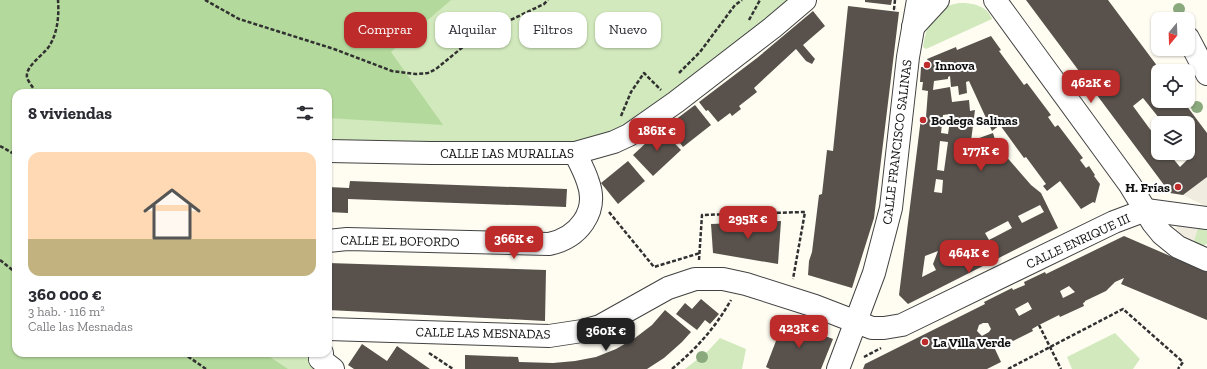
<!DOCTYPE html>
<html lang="es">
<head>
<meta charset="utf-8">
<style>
	:root { --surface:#fff; --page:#f2f2f3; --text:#2b2b33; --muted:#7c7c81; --accent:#bd2b2a }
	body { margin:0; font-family:"Zilla Slab",serif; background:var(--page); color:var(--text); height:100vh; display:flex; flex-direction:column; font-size:15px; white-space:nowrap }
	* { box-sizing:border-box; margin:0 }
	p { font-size:13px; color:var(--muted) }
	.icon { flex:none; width:22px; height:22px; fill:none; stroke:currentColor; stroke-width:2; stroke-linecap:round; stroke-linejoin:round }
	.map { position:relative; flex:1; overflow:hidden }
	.sheet { position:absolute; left:12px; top:89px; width:320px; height:268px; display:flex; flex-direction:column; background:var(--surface); border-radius:12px; box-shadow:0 1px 3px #0004 }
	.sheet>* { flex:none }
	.top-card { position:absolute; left:344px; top:12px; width:380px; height:36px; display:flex; gap:8px }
	.needle { width:26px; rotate:199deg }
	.controls { position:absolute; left:1151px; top:12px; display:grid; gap:8px }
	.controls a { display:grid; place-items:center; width:44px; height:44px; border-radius:8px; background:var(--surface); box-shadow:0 1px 3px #0004; font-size:20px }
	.price { position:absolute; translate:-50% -34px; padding:0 9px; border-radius:8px; background:var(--accent); color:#fff; font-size:13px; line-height:26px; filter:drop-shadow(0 1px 2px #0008) }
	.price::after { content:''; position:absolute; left:50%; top:24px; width:12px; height:9px; margin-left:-6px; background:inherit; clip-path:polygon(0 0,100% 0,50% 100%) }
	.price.selected { background:#222; color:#fff }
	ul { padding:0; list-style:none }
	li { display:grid; align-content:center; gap:8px; height:212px; padding:0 16px }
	li span { display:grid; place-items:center; height:124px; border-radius:12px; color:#555 }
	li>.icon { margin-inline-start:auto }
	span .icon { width:72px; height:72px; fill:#fffc; stroke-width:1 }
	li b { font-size:17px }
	h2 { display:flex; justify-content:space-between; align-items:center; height:48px; padding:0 16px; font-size:17px }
	.tag { padding:0 14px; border-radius:12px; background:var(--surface); box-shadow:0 1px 3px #0004; font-size:14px; line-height:36px }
	.tag.selected { background:var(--accent); color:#fff }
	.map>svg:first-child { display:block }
</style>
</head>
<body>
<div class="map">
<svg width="1207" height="369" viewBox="0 0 1207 369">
	<rect width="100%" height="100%" fill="#fffdf2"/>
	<g fill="#d1e9bc">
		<polygon points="0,0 796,0 628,129 565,146 328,143 328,93 16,93 16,353 303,353 323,369 0,369"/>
		<path d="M959 3C973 3 986 5 992 19L926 49 923 47C926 24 935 7 959 3Z"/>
		<polygon points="1199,224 1207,225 1207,244 1196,249 1192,247"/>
		<polygon points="1115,333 1140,359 1133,369 1072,369 1067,357"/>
		<polygon points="720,338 746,349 742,369 685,369 708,351"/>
	</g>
	<polygon fill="#b4d99c" points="0,0 451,0 391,52 443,125 328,118 328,93 16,93 16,353 264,353 288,369 0,369"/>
	<g fill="#f0ece0">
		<polygon points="1207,177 1207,207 1183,195"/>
		<polygon points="1179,223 1199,224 1192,247 1175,236 1175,230"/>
	</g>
	<g fill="#58514c" fill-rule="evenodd">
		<polygon points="865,0 892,0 891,5 865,2"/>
		<path d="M1026 0H1108L1161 71H1158V101H1183L1207 133V177L1183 195 1170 193ZM1143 98 1163 123H1188V153H1183L1188 159 1180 167 1171 156 1174 153H1158V134L1155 136 1133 106Z"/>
		<polygon points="848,6 899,12 874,218 852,288 808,275 809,261 812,252 819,195 822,194 827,150 833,151"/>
		<polygon points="813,11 825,26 803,45 815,59 812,64 806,61 796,49 754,88 757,92 739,106 741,109 732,116 730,113 718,122 708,110 706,111 699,102 757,58"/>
		<path d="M991 36 1001 50 999 51 1024 85 1027 83 1051 115 1048 117 1055 127 1058 125 1083 158 1080 160 1086 168 1089 166 1095 175 1094 176 1100 184 1095 203 1093 202 1081 209 1060 181 1047 191 1043 186 1046 184 1026 157 1024 158 1000 125 992 131 969 81 966 82 967 93 959 95 958 86 951 87 950 76 948 77V79L934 81 933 90 950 87 952 102 969 100 970 111 975 110 971 141 993 133 997 146 1031 185 1041 193 1058 228 908 304 899 295 921 118 926 117 928 91 922 90 923 82H920L921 67H924V63L928 61 927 59 956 47 957 50ZM951 114 948 134 941 133 943 115ZM940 141 948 142 944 171 937 170ZM936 179 943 180 942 193 934 192ZM1040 205 1044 212 1022 223 1018 216ZM1008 221 1012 228 989 240 985 233ZM938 251 933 264 936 270 922 277 925 256Z"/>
		<polygon points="695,105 711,125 683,147 667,126"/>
		<polygon points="661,129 681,150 653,176 633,155"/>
		<polygon points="628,161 645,181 618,204 601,183"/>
		<polygon points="350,181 567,189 566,207 348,199 348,213 328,212 328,187 349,188"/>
		<polygon points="781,221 778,264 713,253 711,224"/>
		<path d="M1124 236 1207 272V320L1121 284 1124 278 1115 282 1106 291 1085 301V302L1083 303 1084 306 1060 317 1059 315 1039 325 1032 329 1033 331 1013 341 1011 339 994 347 1001 362 987 369H863L865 364 985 304 984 302 1012 288 1013 290 1025 285 1024 282 1045 272 1046 274ZM1069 286 1075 292 1063 298 1060 291ZM1028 302 1032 309 1019 316 1015 309ZM983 323H988L991 329 989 332 982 336 977 331 979 325ZM961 338 965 346 956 350 952 342Z"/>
		<polygon points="328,263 546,270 545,321 328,310"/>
		<polygon points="701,299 719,314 710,324 705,320 697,330 676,314 685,303 692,309"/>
		<polygon points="665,310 691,332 682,342 664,358 647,369 465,369 465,355 518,357 519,362 553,363 575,361 596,357 616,349 635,338 652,325"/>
		<polygon points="784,320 833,339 821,369 770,369 766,367"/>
		<polygon points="362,344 387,361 397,346 430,369 354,369 348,365"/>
	</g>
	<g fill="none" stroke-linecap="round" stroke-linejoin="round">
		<defs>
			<g id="minor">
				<polyline points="995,0 1130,185 1153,223 1162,234 1178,247 1207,260"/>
				<polyline points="913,27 938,0"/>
				<polyline points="1188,38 1207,74"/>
				<polyline points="328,151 431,153 575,153 614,142 629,135 676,102 772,28 805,0"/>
				<path d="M328 241 347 239 549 244C578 238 599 212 588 182 585 172 580 163 575 153"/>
				<polyline points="328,329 549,336 582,331 600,326 668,288 695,279 723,279 746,284 815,306 872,328 884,328 902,325 1114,222 1146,210 1207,218"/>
				<polyline points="322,353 320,359 333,369"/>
				<polyline points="838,369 874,273 891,208 908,57 918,0"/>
			</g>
		</defs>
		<use href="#minor" stroke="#424242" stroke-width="24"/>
		<g stroke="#313131" stroke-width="2.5" stroke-dasharray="4 2" stroke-linecap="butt">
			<polyline points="205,0 239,19 334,49 392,71 416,74 428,73 436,69 475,37 544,4 548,0"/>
			<polyline points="895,0 894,9 897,9"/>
			<polyline points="749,20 760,0"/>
			<polyline points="679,73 700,52 735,5 742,0"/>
			<path d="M36 93C34 88 28 82 27 77 25 66 45 54 50 45 58 31 59 15 58 0"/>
			<polyline points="621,116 631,92 644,73 661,90"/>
			<polyline points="0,146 16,155"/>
			<polyline points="609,212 654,267 700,253"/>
			<polyline points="0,260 16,273"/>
			<polyline points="699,260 702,215 805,212 793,279"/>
			<polyline points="1039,325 1061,369"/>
			<polyline points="183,353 206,369"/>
			<polyline points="429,353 453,369"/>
			<polyline points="864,357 881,348"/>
			<path d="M672 369C697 348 715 328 731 300"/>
			<polyline points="1008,369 1123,309 1183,362 1178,369"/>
		</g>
		<use href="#minor" stroke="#fff" stroke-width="22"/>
	</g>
	<g fill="#8aaa7e">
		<circle cx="1179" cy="9" r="6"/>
		<circle cx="1197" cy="107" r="6"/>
		<circle cx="702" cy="357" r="6"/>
	</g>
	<g fill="#bd2b2a" stroke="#fff" stroke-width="1.5">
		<circle cx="927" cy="65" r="4"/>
		<circle cx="923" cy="120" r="4"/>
		<circle cx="1178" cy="187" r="4"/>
		<circle cx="925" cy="342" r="4"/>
	</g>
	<g text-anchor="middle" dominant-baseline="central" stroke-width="4" stroke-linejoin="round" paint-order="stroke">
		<g font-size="13" font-weight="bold" fill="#0f0f0f" stroke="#fff" text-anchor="start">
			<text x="935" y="65">Innova</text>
			<text x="931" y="120">Bodega Salinas</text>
			<text x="1170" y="187" text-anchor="end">H. Frías</text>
			<text x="933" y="342">La Villa Verde</text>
		</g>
		<g font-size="13" fill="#0f0f0f" stroke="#fff">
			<text transform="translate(897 142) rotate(-83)">CALLE FRANCISCO SALINAS</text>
			<text x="507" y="153">CALLE LAS MURALLAS</text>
			<text transform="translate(400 241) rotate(1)">CALLE EL BOFORDO</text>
			<text transform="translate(1078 241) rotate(-25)">CALLE ENRIQUE III</text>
			<text transform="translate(483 333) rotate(1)">CALLE LAS MESNADAS</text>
		</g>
	</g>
</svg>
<div class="controls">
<a><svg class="needle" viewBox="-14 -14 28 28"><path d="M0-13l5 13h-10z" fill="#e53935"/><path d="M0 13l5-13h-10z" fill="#7c7c81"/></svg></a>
<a><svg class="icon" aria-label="locate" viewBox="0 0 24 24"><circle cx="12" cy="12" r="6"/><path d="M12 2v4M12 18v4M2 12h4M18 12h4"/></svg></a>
<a><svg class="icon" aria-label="layers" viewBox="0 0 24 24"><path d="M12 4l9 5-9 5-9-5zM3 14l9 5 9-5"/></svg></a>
</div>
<b class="price" style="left:1091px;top:104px">462K €</b>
<b class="price" style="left:657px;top:152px">186K €</b>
<b class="price" style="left:981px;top:172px">177K €</b>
<b class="price" style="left:748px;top:240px">295K €</b>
<b class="price" style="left:514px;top:260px">366K €</b>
<b class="price" style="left:969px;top:274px">464K €</b>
<b class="price" style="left:799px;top:349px">423K €</b>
<b class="price selected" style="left:606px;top:352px">360K €</b>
<div class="top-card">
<a class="tag selected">Comprar</a>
<a class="tag">Alquilar</a>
<a class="tag">Filtros</a>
<a class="tag">Nuevo</a>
</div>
<section class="sheet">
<h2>8 viviendas<svg class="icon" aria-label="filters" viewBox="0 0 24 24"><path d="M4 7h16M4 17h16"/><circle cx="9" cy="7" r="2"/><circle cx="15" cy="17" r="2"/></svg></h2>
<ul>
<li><span style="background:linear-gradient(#ffd9b3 70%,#c2b280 0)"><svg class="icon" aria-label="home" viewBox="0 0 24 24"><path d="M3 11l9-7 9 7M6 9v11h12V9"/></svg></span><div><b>360 000 €</b><p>3 hab. · 116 m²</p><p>Calle las Mesnadas</p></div></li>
</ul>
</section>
</div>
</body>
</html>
